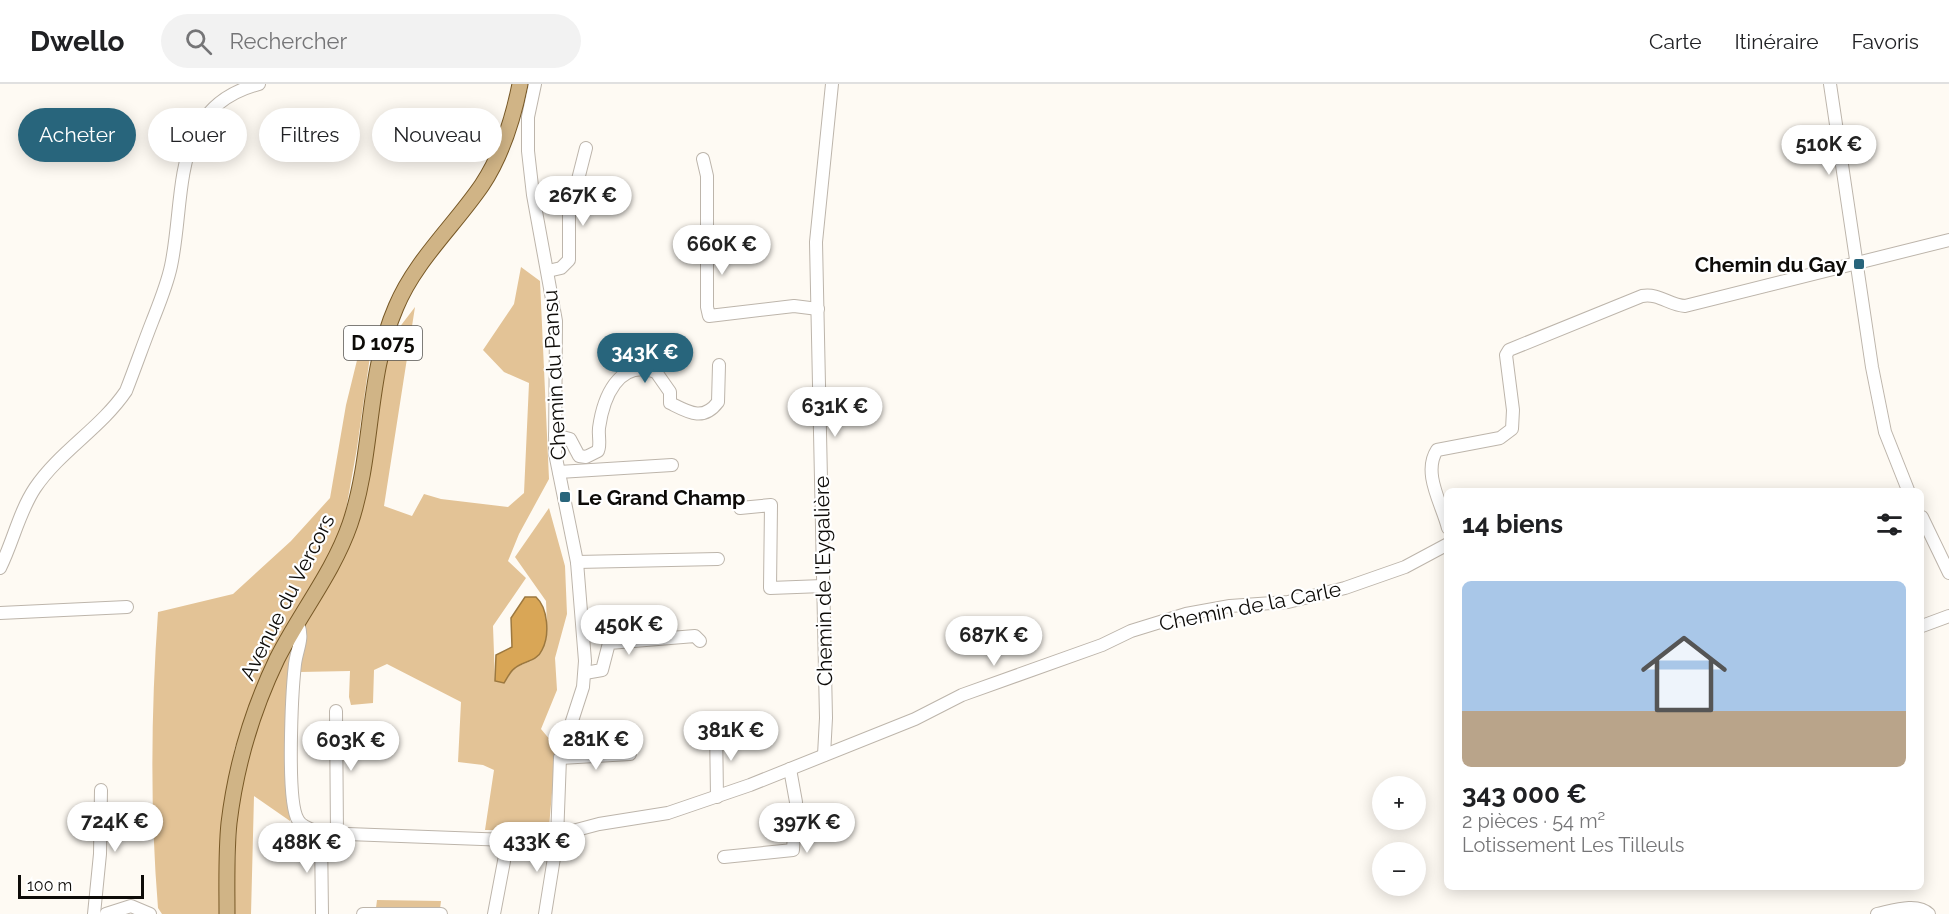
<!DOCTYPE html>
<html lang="fr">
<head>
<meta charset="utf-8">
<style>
	:root { --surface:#fff; --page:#f2f2f2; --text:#202124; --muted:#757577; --line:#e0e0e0; --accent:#28657c }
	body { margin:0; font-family:Raleway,sans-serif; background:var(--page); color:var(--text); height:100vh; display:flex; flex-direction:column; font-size:22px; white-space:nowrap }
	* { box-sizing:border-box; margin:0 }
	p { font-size:20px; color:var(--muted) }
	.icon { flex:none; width:33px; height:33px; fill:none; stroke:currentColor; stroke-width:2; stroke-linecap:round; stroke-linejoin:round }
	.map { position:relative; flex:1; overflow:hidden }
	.panel { position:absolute; left:1444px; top:404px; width:480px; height:402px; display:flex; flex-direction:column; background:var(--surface); border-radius:9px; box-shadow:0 3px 15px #0003 }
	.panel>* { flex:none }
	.banner { position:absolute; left:18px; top:24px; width:570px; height:54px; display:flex; gap:12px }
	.tools { position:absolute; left:1372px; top:692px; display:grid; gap:12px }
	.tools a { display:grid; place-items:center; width:54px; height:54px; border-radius:50%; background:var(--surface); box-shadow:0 3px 15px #0003; font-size:30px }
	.scale { position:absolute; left:18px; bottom:15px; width:126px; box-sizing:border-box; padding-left:6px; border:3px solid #0d0b08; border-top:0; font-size:16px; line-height:21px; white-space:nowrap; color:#0d0b08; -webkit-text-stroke:4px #fff; paint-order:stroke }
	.price { position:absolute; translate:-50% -51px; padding:0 14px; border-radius:21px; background:#fff; color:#222; font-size:20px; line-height:39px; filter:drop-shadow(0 2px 3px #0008) }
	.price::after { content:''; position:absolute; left:50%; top:36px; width:18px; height:14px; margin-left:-9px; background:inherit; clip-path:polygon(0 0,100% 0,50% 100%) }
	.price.on { background:var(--accent); color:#fff }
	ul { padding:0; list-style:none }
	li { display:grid; align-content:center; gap:12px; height:318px; padding:0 18px }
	li span { display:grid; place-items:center; height:186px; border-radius:9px; color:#555 }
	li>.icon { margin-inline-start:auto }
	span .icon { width:108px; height:108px; fill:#fffc; stroke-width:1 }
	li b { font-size:26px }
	h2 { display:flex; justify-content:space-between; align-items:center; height:72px; padding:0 18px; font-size:26px }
	.chip { padding:0 21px; border-radius:27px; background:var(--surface); box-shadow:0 3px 15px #0003; font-size:21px; line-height:54px }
	.chip.on { background:var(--accent); color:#fff }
	header { display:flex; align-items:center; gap:36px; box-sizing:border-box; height:84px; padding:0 30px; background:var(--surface); border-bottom:2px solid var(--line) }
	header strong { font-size:28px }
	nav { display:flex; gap:33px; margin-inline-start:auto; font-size:21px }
	.search { width:420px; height:54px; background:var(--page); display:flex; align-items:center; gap:15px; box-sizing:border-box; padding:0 21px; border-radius:33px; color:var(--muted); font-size:22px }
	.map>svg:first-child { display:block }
</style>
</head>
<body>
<header>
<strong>Dwello</strong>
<div class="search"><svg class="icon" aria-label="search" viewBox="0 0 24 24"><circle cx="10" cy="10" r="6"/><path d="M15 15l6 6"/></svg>Rechercher</div>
<nav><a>Carte</a><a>Itinéraire</a><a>Favoris</a></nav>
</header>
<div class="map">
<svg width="1949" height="830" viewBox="0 0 1949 830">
	<rect width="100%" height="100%" fill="#fefaf3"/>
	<g fill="#e3c396">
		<polygon points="521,183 540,197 549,395 519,450 508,477 526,494 493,542 495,597 504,599 514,584 531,577 547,542 546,517 515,473 549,424 565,482 567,530 555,574 557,606 541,645 556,663 549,743 526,746 485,746 494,686 483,681 458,678 461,618 387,580 374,586 373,619 351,621 349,613 350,587 300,588 290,737 254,712 251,830 233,830 238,710 249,660 289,561 340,479 389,257 415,223 384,422 412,432 424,410 441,415 508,423 524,409 529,299 504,288 483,266 514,220"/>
		<path d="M373 251 357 364 342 448 267 580 235 663 224 722 221 830H162L158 824C150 725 151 627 158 528L233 510 291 457 330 414 346 321 361 260Z"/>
		<polygon points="377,816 441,817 440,825 376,824"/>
	</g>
	<path fill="#d9a656" stroke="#9c783f" stroke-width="1.5" d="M525 513H536C548 524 550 551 542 566 537 578 523 577 515 584 510 587 507 595 504 599L495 597 496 571 512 563 511 534Z"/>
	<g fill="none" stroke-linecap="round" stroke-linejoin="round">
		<defs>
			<g id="minor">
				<polyline points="535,0 528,33 528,67 533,111 556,237 555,369 577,478 585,577 583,603 560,674 557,755 545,830"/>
				<polyline points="1830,0 1872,283 1885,348 1908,406"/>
				<polyline points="703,75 707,92 707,223 709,232 794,222 818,225"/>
				<polyline points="548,187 561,184 569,176 569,131 586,64"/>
				<path d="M555 351 570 355 579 372 586 373 598 367C601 360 598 352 599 344 603 315 618 274 656 288L670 308V319C688 328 703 338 718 318L719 281"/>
				<polyline points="559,388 672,381"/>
				<polyline points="740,424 771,421 770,504 823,502"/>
				<polyline points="1922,433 1949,489"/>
				<path d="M1448 444C1442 420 1422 389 1437 366L1500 354 1512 345 1513 326 1506 271 1509 266 1642 212C1659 209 1669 221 1685 222L1949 156"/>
				<polyline points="577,478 718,475"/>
				<path d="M0 484C13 458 19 428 35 404 60 367 101 344 126 307 135 284 143 261 152 238 159 220 167 201 171 182 186 112 169 23 259 0"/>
				<polyline points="0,529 127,523"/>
				<path d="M298 540C304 555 297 564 295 580 292 607 286 717 298 736 302 744 313 746 321 749L508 756 550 753 599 740 668 729 750 701 915 635 962 611 1102 561 1131 547 1186 530 1230 522 1288 518 1345 504 1405 483 1448 460"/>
				<polyline points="1922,542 1949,532"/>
				<polyline points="585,589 602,586 609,559 695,552 700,557"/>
				<polyline points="336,627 337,750"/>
				<polyline points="824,671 826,634 816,158 832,0"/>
				<polyline points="560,674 630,670"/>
				<polyline points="717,713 716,641 745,641"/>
				<polyline points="321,749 322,830"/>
				<polyline points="724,773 793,766 796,718 790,685"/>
				<polyline points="94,830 100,770 101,706"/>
				<polyline points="106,830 131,822 150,830"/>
				<polyline points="363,830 441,830"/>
				<polyline points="494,830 508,756"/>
				<path d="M1877 830C1892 827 1917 818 1929 830"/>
			</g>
			<path id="major" d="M227 830C227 800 226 769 229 739 236 681 252 627 277 575 300 529 333 489 350 440 374 369 366 292 396 223 415 177 454 142 482 101 502 71 513 35 520 0"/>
		</defs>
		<use href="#minor" stroke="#bdb5ab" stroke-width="14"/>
		<use href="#major" stroke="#775826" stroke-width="17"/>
		<use href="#minor" stroke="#fff" stroke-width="12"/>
		<use href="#major" stroke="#d0b486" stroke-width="15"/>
	</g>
	<g fill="#28657c" stroke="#fff" stroke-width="2">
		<rect x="1853" y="174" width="12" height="12" rx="3"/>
		<rect x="559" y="407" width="12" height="12" rx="3"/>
	</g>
	<g text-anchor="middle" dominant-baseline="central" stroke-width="4.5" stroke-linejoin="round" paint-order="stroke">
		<rect fill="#fff" stroke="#565452" stroke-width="1.5" x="344" y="242" width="78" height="34" rx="4.5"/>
		<g font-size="20" font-weight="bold" fill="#0d0b08">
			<text x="383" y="259">D 1075</text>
		</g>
		<g font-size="21" font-weight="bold" fill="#0d0b08" stroke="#fff" text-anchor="end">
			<text x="1847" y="180">Chemin du Gay</text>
			<text x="577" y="413" text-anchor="start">Le Grand Champ</text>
		</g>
		<g font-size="21" fill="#0d0b08" stroke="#fff">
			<text transform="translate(554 291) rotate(-93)">Chemin du Pansu</text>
			<text transform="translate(823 497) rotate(-91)">Chemin de l'Eygalière</text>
			<text transform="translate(287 513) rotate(-63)">Avenue du Vercors</text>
			<text transform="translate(1250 522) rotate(-11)">Chemin de la Carle</text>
		</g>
	</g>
</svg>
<div class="tools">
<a>+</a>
<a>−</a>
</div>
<div class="scale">100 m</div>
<b class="price" style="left:1829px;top:92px">510K €</b>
<b class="price" style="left:583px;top:143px">267K €</b>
<b class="price" style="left:722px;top:192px">660K €</b>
<b class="price on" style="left:645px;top:300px">343K €</b>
<b class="price" style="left:835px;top:354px">631K €</b>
<b class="price" style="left:629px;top:572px">450K €</b>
<b class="price" style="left:994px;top:583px">687K €</b>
<b class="price" style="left:731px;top:678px">381K €</b>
<b class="price" style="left:596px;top:687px">281K €</b>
<b class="price" style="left:351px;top:688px">603K €</b>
<b class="price" style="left:115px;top:769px">724K €</b>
<b class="price" style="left:807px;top:770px">397K €</b>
<b class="price" style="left:537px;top:789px">433K €</b>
<b class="price" style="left:307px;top:790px">488K €</b>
<div class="banner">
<a class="chip on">Acheter</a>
<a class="chip">Louer</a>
<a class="chip">Filtres</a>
<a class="chip">Nouveau</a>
</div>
<section class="panel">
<h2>14 biens<svg class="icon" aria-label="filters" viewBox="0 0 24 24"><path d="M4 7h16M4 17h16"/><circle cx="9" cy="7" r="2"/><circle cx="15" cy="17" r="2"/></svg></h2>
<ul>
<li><span style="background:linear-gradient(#a9c7e8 70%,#b9a48a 0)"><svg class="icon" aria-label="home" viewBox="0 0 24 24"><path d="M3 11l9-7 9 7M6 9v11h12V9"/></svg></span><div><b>343 000 €</b><p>2 pièces · 54 m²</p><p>Lotissement Les Tilleuls</p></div></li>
</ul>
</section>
</div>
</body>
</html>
